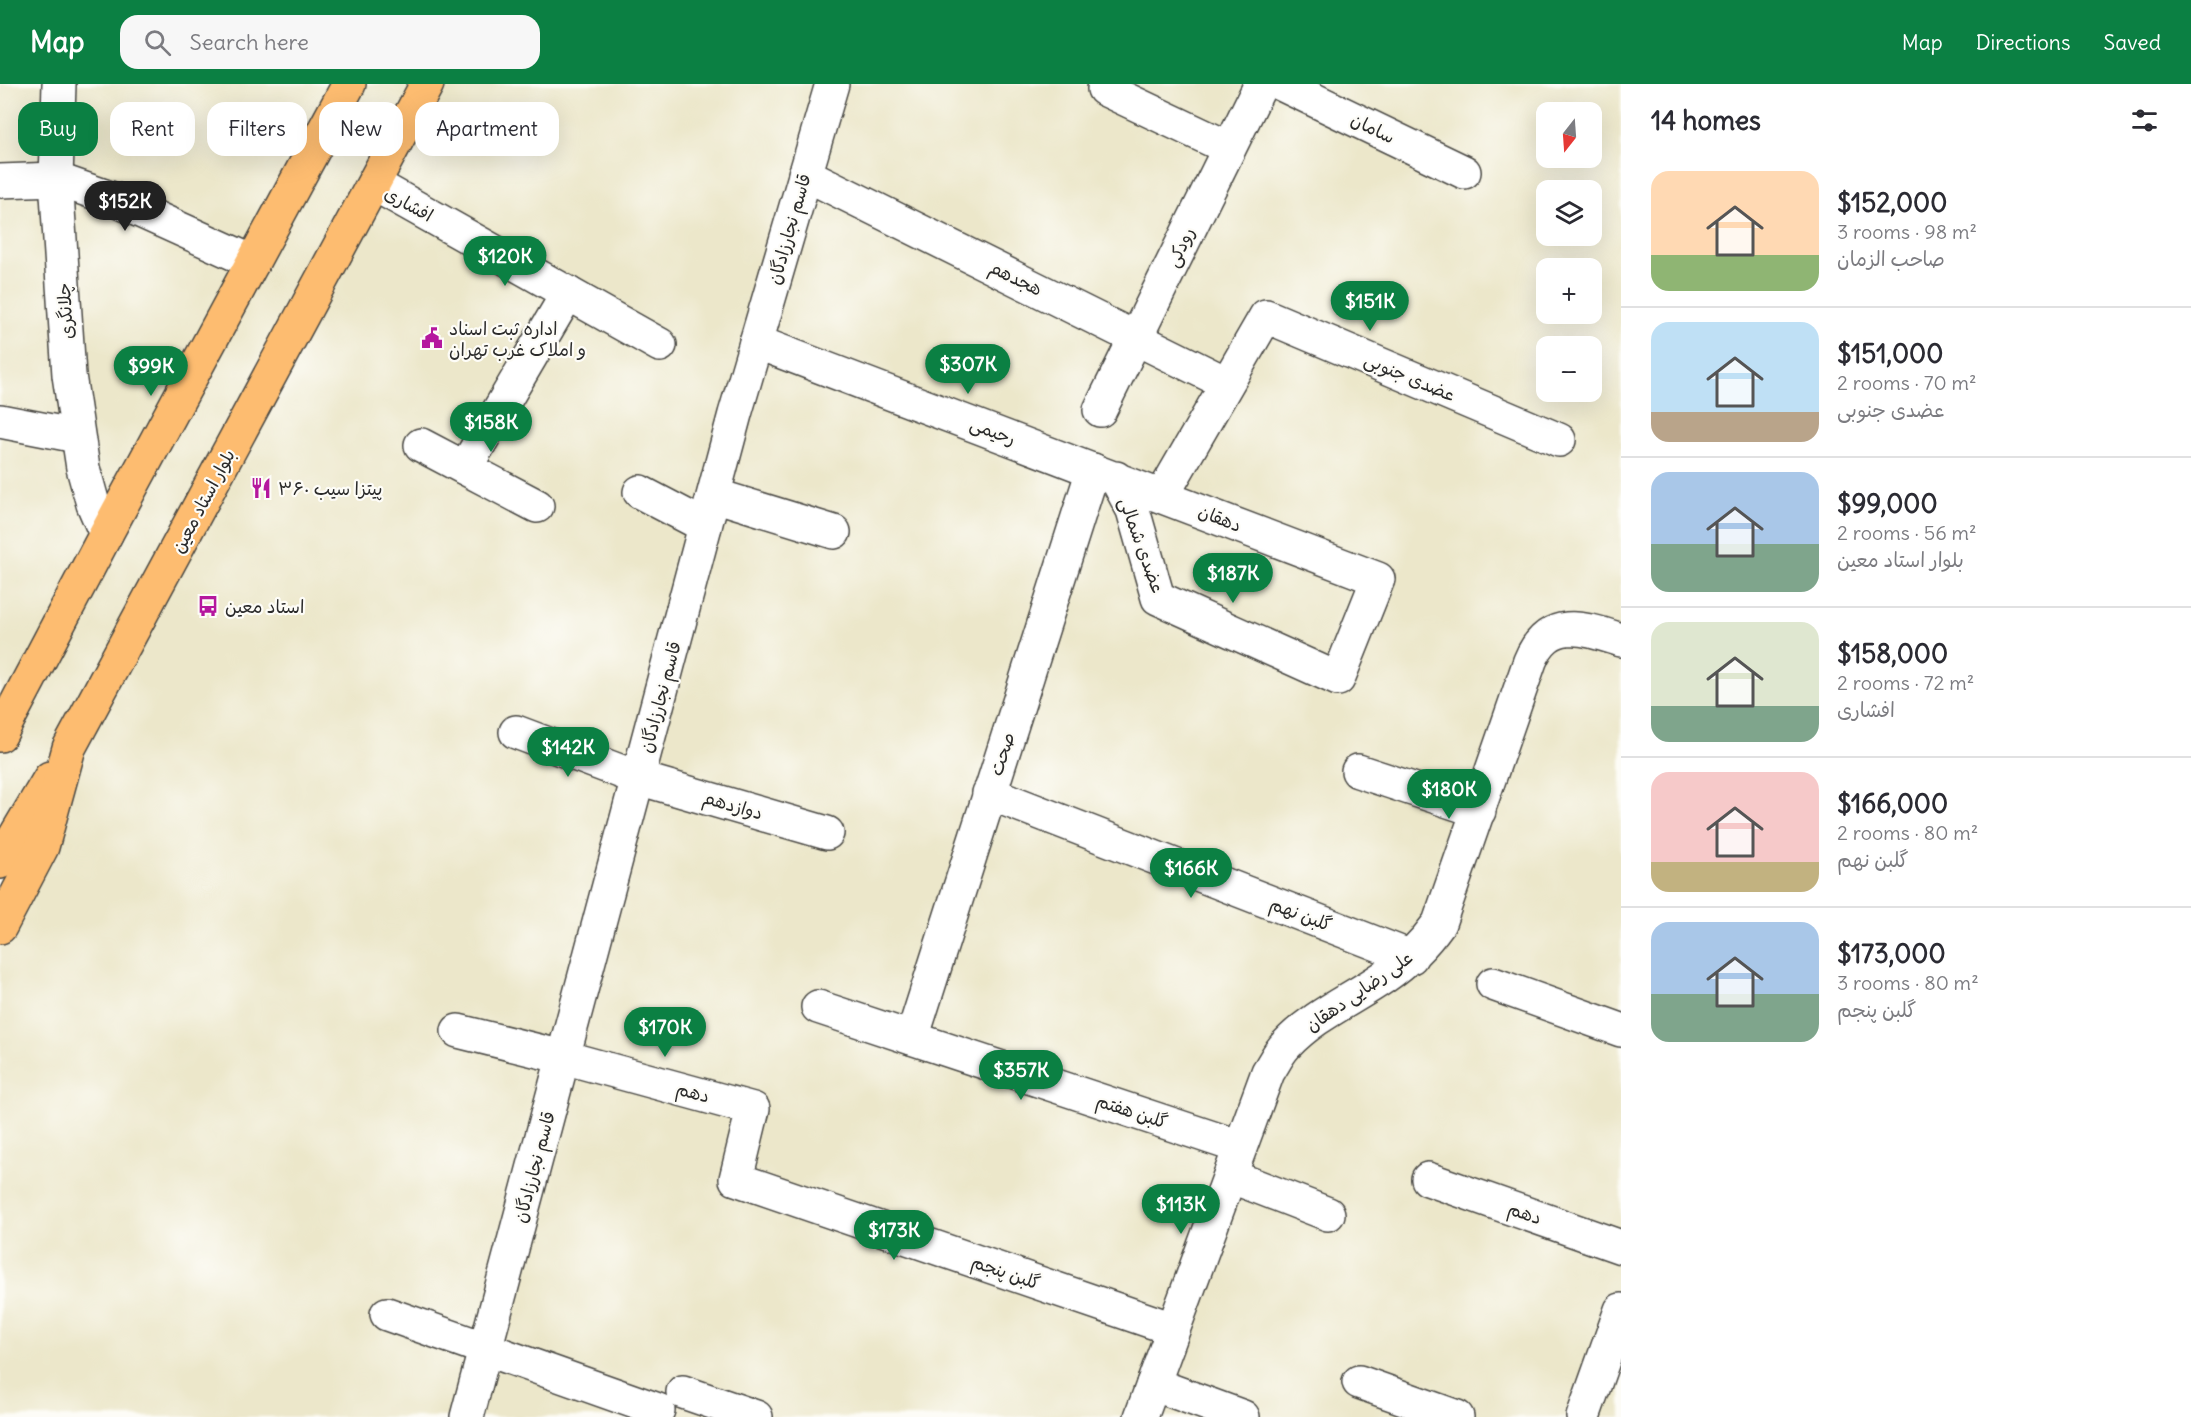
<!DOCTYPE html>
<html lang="en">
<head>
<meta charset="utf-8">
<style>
	:root { --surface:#fff; --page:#f7f7f7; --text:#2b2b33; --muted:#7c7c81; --line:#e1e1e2; --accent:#0b8043 }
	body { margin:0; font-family:Delius,"Playpen Sans Arabic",sans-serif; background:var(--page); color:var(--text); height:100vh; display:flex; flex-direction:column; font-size:22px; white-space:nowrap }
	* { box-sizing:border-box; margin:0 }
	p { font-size:20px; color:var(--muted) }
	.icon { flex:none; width:33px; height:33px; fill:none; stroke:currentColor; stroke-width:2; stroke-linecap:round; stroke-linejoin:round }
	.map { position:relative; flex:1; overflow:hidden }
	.panel { display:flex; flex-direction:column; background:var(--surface); width:570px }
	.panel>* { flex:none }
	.guide { position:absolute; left:18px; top:18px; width:570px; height:54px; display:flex; gap:12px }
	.needle { width:39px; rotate:197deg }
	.tools { position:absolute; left:1536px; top:18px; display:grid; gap:12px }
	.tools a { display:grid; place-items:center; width:66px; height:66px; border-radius:12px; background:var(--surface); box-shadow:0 6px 24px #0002; font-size:30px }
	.price { position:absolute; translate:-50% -51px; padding:0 14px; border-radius:21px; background:var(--accent); color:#fff; font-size:20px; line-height:39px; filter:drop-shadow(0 2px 3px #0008) }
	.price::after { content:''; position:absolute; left:50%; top:36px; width:18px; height:14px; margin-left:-9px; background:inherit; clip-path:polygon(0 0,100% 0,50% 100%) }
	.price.on { background:#222; color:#fff }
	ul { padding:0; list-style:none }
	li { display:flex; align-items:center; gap:18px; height:150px; padding:0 30px }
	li+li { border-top:2px solid var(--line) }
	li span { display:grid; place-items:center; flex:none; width:168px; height:120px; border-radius:18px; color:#555 }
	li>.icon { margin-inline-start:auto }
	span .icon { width:72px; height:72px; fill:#fffc; stroke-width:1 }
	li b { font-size:26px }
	h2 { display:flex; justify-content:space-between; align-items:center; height:72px; padding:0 30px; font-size:26px }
	.pill { padding:0 21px; border-radius:18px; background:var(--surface); box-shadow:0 6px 24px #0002; font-size:21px; line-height:54px }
	.pill.on { background:var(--accent); color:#fff }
	header { display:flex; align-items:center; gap:36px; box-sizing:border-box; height:84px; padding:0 30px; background:var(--accent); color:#fff }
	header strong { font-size:28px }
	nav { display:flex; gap:33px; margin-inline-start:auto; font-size:21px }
	.search { width:420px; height:54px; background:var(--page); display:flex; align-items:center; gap:15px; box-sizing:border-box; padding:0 21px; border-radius:18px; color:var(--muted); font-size:22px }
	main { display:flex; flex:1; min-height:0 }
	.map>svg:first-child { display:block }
</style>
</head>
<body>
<header>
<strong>Map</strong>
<div class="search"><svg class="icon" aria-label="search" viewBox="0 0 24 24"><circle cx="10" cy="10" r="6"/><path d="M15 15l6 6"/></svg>Search here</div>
<nav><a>Map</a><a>Directions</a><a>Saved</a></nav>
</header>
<main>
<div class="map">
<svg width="1621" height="1333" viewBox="0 0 1621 1333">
	<rect width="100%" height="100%" fill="#fdfcf7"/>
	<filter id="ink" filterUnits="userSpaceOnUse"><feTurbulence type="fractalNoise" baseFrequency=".0167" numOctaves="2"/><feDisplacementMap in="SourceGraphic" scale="12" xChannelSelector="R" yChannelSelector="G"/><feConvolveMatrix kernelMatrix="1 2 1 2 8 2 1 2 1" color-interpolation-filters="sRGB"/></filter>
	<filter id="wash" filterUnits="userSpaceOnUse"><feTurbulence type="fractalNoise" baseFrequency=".008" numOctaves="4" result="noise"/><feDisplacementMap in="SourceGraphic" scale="24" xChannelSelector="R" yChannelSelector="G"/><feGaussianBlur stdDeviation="1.35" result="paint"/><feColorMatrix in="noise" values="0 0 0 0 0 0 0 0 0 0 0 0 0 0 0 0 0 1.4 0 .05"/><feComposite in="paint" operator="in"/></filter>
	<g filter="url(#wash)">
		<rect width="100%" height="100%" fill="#ece7ca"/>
	</g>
	<g filter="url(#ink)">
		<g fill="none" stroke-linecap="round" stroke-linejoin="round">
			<defs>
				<g id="minor">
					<polyline points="59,0 56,95 69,291 83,384 93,420 106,450"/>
					<polyline points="1281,0 1464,88"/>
					<polyline points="1104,5 1229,64"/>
					<polyline points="805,90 1226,299"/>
					<polyline points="0,97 56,95 116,116 253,178"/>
					<polyline points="374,100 660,261"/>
					<polyline points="756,258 1378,495 1338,595 1158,514 1133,426 1116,394"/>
					<polyline points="1100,326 1261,0"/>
					<polyline points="0,337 77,352"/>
					<polyline points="421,361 537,422"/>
					<polyline points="465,384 568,209"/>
					<polyline points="640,408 705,442"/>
					<polyline points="714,411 834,448"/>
					<polyline points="1162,412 1266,232 1559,356"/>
					<polyline points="516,648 638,694 827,749"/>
					<polyline points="1358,687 1479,727"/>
					<polyline points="989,709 1411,873"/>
					<polyline points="1493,900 1621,946"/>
					<polyline points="818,923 1240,1063"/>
					<polyline points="458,947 563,973 753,1025 736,1095 1173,1245"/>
					<polyline points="912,954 1093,386"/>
					<polyline points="1230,1092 1328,1130"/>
					<polyline points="1428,1095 1621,1163"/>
					<polyline points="387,1230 658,1326"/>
					<polyline points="1359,1298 1457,1333"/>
					<polyline points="1153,1300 1243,1333"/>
					<polyline points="683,1308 756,1333"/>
					<polyline points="467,1333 735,330 832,0"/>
					<path d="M1141 1333 1268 988C1274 979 1279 968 1286 961 1314 931 1351 916 1384 893 1406 878 1424 860 1439 839L1530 577C1549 531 1584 544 1621 556"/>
					<polyline points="1583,1333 1621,1226"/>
				</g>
				<g id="major">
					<polyline points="0,651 106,450 349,0"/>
					<polyline points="0,778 50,694"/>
					<polyline points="0,843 42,763 69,664 427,0"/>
				</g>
			</defs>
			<use href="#minor" stroke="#484743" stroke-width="36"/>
			<use href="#major" stroke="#484743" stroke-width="36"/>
			<use href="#minor" stroke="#fff" stroke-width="33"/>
			<use href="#major" stroke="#fdbc6f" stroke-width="33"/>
		</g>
	</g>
	<defs>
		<symbol id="civic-bare" viewBox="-9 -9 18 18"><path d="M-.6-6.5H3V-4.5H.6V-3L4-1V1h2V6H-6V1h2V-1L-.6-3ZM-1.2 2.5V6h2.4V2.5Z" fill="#b5179e" stroke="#fdfcf7" stroke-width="2.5" paint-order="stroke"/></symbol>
		<symbol id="restaurant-bare" viewBox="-9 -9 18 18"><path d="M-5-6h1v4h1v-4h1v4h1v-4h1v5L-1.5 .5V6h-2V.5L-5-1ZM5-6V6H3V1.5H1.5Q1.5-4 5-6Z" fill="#b5179e" stroke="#fdfcf7" stroke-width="2.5" paint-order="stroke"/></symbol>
		<symbol id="bus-bare" viewBox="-9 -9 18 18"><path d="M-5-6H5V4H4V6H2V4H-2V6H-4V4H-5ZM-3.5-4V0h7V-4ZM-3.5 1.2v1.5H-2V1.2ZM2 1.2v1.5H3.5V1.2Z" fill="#b5179e" stroke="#fdfcf7" stroke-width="2.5" paint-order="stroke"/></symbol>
	</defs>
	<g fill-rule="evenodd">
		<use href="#civic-bare" x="417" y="239" width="30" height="30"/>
		<use href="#restaurant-bare" x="246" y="389" width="30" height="30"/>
		<use href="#bus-bare" x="193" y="507" width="30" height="30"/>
	</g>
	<g text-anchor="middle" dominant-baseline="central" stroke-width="4.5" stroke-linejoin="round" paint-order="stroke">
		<g font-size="18" fill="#2b2b2b" stroke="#fdfcf7">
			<text transform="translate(1373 44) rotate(26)">سامان</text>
			<text transform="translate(409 120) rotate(29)">افشاری</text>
			<text transform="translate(789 145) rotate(-74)">قاسم نجارزادگان</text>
			<text transform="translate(1180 163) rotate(-64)">رودکی</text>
			<text transform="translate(1016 194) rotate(26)">هجدهم</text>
			<text transform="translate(65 227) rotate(-94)">چلانگری</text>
			<text transform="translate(1410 293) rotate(23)">عضدی جنوبی</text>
			<text transform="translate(993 347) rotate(21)">رحیمی</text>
			<text transform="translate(203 417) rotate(-62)">بلوار استاد معین</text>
			<text transform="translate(1220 434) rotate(21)">دهقان</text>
			<text transform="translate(1142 461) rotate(70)">عضدی شمالی</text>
			<text transform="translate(660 613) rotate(-75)">قاسم نجارزادگان</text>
			<text transform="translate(1002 670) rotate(-72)">صحت</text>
			<text transform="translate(733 721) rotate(16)">دوازدهم</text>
			<text transform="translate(1301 830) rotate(21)">گلبن نهم</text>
			<text transform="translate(1359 907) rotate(-35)">علی رضایی دهقان</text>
			<text transform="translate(693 1008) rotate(15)">دهم</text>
			<text transform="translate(1132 1027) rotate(18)">گلبن هفتم</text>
			<text transform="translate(534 1083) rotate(-75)">قاسم نجارزادگان</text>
			<text transform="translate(1525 1129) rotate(19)">دهم</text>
			<text transform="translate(1006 1188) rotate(19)">گلبن پنجم</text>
		</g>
		<g font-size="18" fill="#2b2b2b" stroke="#fdfcf7" text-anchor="start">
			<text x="449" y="244">اداره ثبت اسناد<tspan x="449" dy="21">و املاک غرب تهران</tspan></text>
			<text x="278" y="404">پیتزا سیب ۳۶۰</text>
			<text x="225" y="522">استاد معین</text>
		</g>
	</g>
</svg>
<div class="tools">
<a><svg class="needle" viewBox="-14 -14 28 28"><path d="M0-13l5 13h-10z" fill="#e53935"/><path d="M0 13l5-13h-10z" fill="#7c7c81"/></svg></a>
<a><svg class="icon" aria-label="layers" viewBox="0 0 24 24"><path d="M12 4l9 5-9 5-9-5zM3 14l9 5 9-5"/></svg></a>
<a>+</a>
<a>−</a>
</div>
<b class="price on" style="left:125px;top:148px">$152K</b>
<b class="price" style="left:505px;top:203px">$120K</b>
<b class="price" style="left:1370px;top:248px">$151K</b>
<b class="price" style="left:968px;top:311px">$307K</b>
<b class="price" style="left:151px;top:313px">$99K</b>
<b class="price" style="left:491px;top:369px">$158K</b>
<b class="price" style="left:1233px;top:520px">$187K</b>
<b class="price" style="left:568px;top:694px">$142K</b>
<b class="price" style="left:1449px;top:736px">$180K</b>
<b class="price" style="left:1191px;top:815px">$166K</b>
<b class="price" style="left:665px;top:974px">$170K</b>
<b class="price" style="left:1021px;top:1017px">$357K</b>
<b class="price" style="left:1181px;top:1151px">$113K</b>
<b class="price" style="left:894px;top:1177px">$173K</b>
<div class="guide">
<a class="pill on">Buy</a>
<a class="pill">Rent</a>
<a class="pill">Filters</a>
<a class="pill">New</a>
<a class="pill">Apartment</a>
</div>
</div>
<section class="panel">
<h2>14 homes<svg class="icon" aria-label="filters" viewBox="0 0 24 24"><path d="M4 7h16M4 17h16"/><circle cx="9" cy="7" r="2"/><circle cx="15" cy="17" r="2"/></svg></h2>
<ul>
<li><span style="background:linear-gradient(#ffd9b3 70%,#8fb573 0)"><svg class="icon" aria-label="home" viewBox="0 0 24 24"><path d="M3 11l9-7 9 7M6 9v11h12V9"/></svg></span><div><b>$152,000</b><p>3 rooms · 98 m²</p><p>صاحب الزمان</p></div></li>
<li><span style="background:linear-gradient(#bfe0f5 75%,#b9a48a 0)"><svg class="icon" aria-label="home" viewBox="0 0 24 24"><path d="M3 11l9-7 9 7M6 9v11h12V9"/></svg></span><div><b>$151,000</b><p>2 rooms · 70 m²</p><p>عضدی جنوبی</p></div></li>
<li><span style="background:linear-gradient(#a9c7e8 60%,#7fa58c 0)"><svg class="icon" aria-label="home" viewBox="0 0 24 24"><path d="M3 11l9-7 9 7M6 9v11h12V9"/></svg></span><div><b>$99,000</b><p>2 rooms · 56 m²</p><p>بلوار استاد معین</p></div></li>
<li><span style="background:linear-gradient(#dfe7d0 70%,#7fa58c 0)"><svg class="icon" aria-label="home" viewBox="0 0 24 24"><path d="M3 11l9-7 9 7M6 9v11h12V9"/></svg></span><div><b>$158,000</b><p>2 rooms · 72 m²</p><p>افشاری</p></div></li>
<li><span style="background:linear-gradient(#f6c9c9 75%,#c2b280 0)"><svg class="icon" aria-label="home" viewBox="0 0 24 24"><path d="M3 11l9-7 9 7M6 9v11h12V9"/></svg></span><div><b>$166,000</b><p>2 rooms · 80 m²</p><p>گلبن نهم</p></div></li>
<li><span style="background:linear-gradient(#a9c7e8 60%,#7fa58c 0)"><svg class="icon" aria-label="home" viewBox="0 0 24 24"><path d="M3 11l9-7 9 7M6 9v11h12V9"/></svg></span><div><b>$173,000</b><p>3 rooms · 80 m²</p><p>گلبن پنجم</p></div></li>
</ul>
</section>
</main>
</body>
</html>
